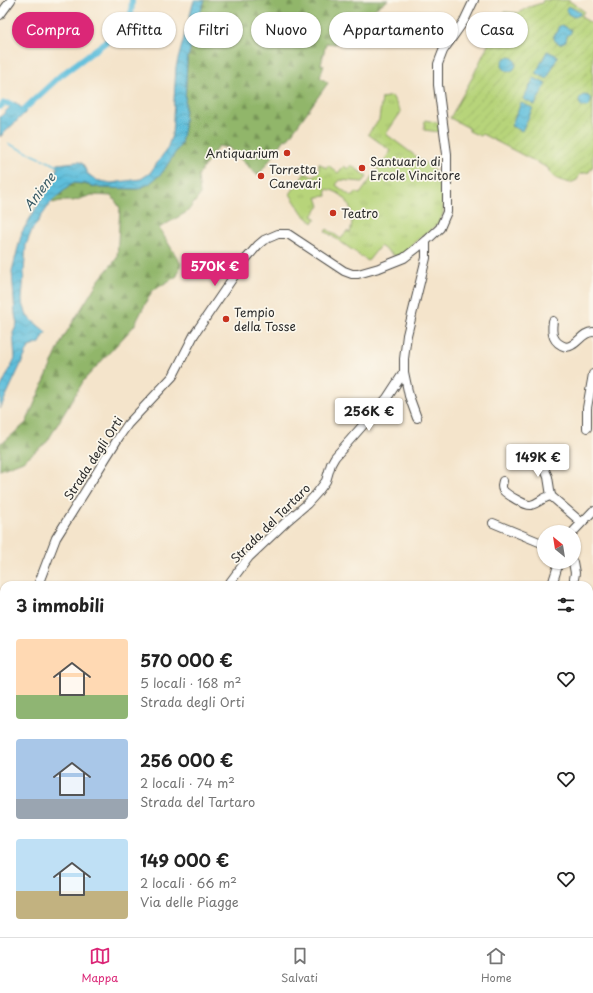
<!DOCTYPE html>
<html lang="it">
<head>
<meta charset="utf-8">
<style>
	:root { --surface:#fff; --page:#f2f2f2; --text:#222; --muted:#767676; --line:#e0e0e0; --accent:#db2777 }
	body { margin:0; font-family:"Playpen Sans",sans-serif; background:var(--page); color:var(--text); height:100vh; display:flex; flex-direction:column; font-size:15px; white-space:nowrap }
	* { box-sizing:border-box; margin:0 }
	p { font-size:13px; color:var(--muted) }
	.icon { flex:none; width:22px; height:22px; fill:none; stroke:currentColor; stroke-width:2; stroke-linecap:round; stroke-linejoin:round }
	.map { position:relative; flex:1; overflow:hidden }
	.details { position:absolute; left:0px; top:581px; width:593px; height:356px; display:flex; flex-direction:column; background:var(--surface); border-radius:12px 12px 0 0; box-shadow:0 1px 3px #0004 }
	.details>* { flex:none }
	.banner { position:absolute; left:12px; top:12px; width:569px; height:36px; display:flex; gap:8px }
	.needle { width:26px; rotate:330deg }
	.tools { position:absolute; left:537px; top:525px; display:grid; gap:8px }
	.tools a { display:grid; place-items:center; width:44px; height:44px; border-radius:50%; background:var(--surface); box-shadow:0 1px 3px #0004; font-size:20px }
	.price { position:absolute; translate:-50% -34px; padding:0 9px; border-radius:4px; background:#fff; color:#222; font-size:13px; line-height:26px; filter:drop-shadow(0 1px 2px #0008) }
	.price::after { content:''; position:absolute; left:50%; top:24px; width:12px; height:9px; margin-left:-6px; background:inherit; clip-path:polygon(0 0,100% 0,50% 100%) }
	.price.on { background:var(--accent); color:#fff }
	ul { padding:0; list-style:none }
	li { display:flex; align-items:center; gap:12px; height:100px; padding:0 16px }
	li span { display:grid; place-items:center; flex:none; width:112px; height:80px; border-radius:4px; color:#555 }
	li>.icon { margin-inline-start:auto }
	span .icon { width:48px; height:48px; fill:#fffc; stroke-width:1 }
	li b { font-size:17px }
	h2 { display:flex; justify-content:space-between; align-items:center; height:48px; padding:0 16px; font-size:17px }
	.pill { padding:0 14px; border-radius:18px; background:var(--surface); box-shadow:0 1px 3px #0004; font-size:14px; line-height:36px }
	.pill.on { background:var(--accent); color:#fff }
	.menu { display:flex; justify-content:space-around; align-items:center; height:56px; border-top:1px solid var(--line); background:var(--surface); font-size:11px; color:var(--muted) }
	.menu a { display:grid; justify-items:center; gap:2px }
	.menu .on { color:var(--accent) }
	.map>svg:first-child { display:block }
</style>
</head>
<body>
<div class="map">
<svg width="593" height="937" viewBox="0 0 593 937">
	<defs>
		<pattern id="grass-tufts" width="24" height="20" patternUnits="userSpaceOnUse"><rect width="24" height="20" fill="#b7d47a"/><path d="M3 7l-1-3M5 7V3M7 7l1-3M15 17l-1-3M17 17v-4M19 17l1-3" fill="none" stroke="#9eb66a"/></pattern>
		<pattern id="forest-firs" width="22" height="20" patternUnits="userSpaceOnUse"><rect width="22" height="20" fill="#91b66a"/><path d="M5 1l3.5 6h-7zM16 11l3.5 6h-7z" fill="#779457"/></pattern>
		<pattern id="garden-furrows" width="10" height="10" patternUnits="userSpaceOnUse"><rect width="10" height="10" fill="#b7d47a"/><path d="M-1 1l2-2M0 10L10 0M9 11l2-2" fill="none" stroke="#9eb66a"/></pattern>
		<pattern id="water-waves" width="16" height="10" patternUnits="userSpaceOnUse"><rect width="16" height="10" fill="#5dbedb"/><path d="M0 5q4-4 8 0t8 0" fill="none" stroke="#4d9bb2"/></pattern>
	</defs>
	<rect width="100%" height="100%" fill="#fbf7ec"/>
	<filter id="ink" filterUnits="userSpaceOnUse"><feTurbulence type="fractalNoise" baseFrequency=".025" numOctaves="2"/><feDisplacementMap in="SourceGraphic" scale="8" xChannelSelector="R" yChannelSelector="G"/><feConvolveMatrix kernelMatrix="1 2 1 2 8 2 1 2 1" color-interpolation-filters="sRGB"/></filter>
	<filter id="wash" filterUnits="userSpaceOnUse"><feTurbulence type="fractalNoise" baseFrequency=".012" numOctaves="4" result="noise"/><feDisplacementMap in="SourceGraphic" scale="16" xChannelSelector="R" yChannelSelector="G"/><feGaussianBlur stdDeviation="0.9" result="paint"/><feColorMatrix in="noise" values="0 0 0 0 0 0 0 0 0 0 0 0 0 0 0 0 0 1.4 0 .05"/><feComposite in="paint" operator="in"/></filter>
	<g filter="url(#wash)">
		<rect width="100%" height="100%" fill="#f4e4cb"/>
		<g fill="url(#grass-tufts)" stroke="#718052">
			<path d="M392 96 401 112 386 134 441 175 443 203V215L437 225 411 245 413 248 402 255 395 256 380 246 368 261 325 231 327 229 341 239 347 231 350 233C356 212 349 193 326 189L327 196 317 197 320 206 312 216 316 218 313 223 303 214 290 194 305 173 311 176 315 175 319 171V163L326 168 328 165 338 173 344 166 348 169 351 165 367 177 363 182 340 180 336 185 352 197 356 192 360 194 391 151 368 134 379 120 382 98Z"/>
			<polygon points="425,120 440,123 439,132 424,130"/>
		</g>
		<path fill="url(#forest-firs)" stroke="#5e704a" d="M205 0H388C373 9 366 15 361 33L355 31 335 44 326 43 321 65H324L320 77 328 83 287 140 285 139 258 176 229 148 218 146 198 176 200 195 187 212 159 228 181 264 177 276 152 291 134 326 84 380 47 442 23 461 0 470V443L5 441 26 423 63 338 99 280 117 258 120 208 112 196 92 195 73 201H60L53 203 52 201 73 183 84 184 101 188 138 189 162 173 171 159 184 127 187 61 200 13Z"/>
		<path fill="url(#garden-furrows)" stroke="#718052" d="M543 0H568L584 11 581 17 593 24V166L589 172 580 174 577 180 570 183C560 180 551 179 548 168L482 134 480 136 469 131V128L450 118 472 78 504 12 518 13 529 7 542 3Z"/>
		<g fill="url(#water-waves)" stroke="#447483">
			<polygon points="194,0 205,0 200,13 187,61 184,127 181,144 162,173 149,184 138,189 101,188 84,184 73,183 52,201 32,230 26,245 22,300 27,316 46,332 40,343 29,347 0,409 0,389 15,358 13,333 17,324 15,314 12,271 22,232 56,174 58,164 75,162 80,162 83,164 87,173 96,180 111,183 141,179 150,173 167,149 172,135 176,67"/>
			<polygon points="568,6 580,12 580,15 574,17 568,14 566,9"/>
			<polygon points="562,25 571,30 571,33 567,36 566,41 560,44 555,41 553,35 558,32 558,27"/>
			<polygon points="547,51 558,56 547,79 536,73"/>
			<circle cx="509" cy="64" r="7"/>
			<polygon points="534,78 546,84 535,105 523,99"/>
			<circle cx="585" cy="101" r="6"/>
			<polygon points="15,102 26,112 0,137 0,117"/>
			<polygon points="521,103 533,108 522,131 511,126"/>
		</g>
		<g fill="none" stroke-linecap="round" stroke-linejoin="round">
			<polyline stroke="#5dbedb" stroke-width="1.5" points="9,144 58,166"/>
			<g stroke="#5dbedb" stroke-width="6">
				<polyline points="0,107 4,103 11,104 16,111"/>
				<polyline points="19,114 60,76 122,30 131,15 132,0"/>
			</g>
		</g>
	</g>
	<g filter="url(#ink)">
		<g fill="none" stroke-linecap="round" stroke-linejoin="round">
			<defs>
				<g id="minor">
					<polyline points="0,15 11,0"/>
					<path d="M553 321C551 334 553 343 566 347 578 346 581 332 593 332"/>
					<polyline points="404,372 409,396 417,418"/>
					<polyline points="587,428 587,408 593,374"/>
					<polyline points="537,452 548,477 551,496"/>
					<path d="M503 481C502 485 501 487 503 490 507 495 526 506 531 505 539 503 543 497 551 496"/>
					<polyline points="551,496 581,522"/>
					<polyline points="493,523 544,544"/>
					<polyline points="573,532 593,511"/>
					<polyline points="38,585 56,538 119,437 128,424 173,376 194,335 245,260 258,245 264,240 278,234 288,234 344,271 352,274 358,274 379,268 404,258 426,241 440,228 443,221 447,212 447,154 438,85 438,64 443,51 464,21 474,0"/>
					<polyline points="228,585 249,557 287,521 307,504 317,493 326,481 331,464 335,457 387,398 404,372 404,359 407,335 426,258 426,241"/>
					<polyline points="552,585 559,562"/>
					<polyline points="573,585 575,573 573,562"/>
					<polyline points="0,711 4,698"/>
					<polyline points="119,933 120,937"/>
					<polyline points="377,937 378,933"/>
				</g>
			</defs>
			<use href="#minor" stroke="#494743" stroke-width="10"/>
			<use href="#minor" stroke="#fff" stroke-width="8"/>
		</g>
	</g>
	<g fill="#c8321e" stroke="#fbf7ec" stroke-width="1.5">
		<circle cx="287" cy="153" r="4"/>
		<circle cx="362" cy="168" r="4"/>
		<circle cx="261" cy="176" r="4"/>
		<circle cx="333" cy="213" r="4"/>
		<circle cx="226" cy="319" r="4"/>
	</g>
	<g text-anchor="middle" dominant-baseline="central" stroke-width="3.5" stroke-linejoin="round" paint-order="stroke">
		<g font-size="12" fill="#2b2b2b" stroke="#fbf7ec" text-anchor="start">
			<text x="279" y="153" text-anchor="end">Antiquarium</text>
			<text x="370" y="161">Santuario di<tspan x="370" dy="14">Ercole Vincitore</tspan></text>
			<text x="269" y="169">Torretta<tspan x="269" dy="14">Canevari</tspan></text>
			<text x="341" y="213">Teatro</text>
			<text x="234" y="312">Tempio<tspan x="234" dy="14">della Tosse</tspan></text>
		</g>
		<g font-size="12" fill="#2b2b2b" stroke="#fbf7ec">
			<text transform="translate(93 458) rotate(-57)">Strada degli Orti</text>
			<text transform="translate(270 523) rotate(-45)">Strada del Tartaro</text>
		</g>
		<g font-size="13" font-style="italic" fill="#3c5e69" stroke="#fbf7ec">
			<text transform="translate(39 191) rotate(-53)">Aniene</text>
		</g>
	</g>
</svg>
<div class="tools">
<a><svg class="needle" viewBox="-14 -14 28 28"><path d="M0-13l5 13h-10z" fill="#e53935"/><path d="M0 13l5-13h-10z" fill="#767676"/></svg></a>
</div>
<b class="price on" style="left:215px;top:287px">570K €</b>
<b class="price" style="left:369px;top:432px">256K €</b>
<b class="price" style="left:538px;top:478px">149K €</b>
<div class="banner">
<a class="pill on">Compra</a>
<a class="pill">Affitta</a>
<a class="pill">Filtri</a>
<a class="pill">Nuovo</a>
<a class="pill">Appartamento</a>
<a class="pill">Casa</a>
</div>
<section class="details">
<h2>3 immobili<svg class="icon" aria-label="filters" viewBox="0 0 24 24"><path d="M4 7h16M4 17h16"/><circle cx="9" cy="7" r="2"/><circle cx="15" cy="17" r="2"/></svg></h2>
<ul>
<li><span style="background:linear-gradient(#ffd9b3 70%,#8fb573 0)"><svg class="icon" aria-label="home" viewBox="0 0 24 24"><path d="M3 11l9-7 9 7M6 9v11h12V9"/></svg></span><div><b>570 000 €</b><p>5 locali · 168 m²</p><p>Strada degli Orti</p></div><svg class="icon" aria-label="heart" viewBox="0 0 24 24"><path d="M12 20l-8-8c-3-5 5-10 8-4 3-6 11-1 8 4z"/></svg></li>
<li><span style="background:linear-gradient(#a9c7e8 75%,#9aa5b1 0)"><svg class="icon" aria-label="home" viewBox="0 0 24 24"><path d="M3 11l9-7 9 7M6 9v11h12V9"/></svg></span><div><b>256 000 €</b><p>2 locali · 74 m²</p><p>Strada del Tartaro</p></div><svg class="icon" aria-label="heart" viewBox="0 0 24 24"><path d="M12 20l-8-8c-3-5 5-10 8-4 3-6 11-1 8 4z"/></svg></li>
<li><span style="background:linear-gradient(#bfe0f5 65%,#c2b280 0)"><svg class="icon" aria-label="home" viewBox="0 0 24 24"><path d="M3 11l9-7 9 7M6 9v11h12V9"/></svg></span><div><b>149 000 €</b><p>2 locali · 66 m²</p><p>Via delle Piagge</p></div><svg class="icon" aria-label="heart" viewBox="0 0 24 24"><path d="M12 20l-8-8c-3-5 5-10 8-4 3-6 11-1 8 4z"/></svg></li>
</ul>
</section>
</div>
<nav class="menu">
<a class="on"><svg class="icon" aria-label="map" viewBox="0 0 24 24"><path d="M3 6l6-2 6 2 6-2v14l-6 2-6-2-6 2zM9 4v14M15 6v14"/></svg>Mappa</a>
<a><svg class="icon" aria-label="saved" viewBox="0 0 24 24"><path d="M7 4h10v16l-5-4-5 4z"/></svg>Salvati</a>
<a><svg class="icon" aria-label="home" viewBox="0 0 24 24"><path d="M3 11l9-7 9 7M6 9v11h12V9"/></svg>Home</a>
</nav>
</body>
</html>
